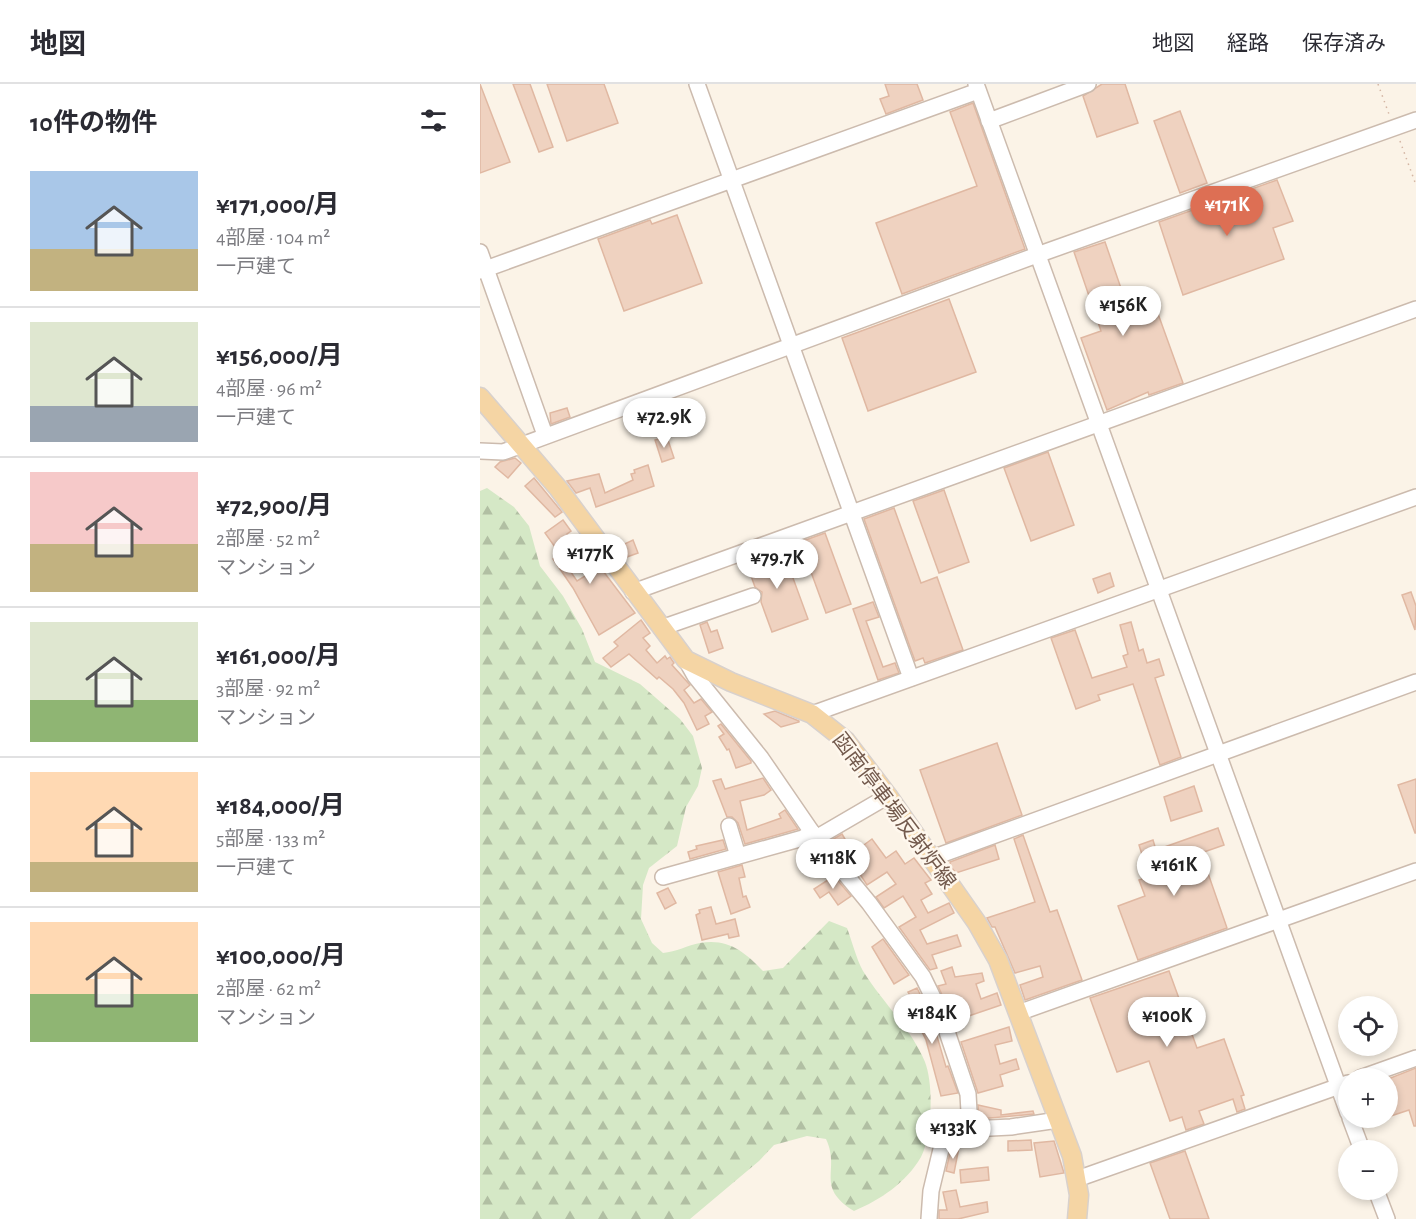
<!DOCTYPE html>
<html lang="ja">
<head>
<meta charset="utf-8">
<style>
	:root { --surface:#fff; --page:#f7f7f7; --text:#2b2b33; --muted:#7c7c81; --line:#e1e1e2; --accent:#dd6f54 }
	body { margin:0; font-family:"Alegreya Sans","Noto Sans JP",sans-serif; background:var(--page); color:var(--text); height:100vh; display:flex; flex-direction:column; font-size:22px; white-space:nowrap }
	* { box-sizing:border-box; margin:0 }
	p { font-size:20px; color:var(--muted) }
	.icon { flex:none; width:33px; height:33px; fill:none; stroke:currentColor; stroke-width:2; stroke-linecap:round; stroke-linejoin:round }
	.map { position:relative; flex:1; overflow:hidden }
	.drawer { display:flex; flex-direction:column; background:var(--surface); width:480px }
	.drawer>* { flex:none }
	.buttons { position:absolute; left:858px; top:912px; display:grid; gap:12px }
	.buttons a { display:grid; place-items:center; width:60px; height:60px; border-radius:50%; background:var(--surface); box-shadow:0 3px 9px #0003; font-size:30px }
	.price { position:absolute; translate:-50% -51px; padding:0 14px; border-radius:21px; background:#fff; color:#222; font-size:20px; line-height:39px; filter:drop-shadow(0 2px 3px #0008) }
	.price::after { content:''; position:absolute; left:50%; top:36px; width:18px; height:14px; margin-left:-9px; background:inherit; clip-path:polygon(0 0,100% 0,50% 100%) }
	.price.active { background:var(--accent); color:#fff }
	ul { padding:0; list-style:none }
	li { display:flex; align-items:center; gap:18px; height:150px; padding:0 30px }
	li+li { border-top:2px solid var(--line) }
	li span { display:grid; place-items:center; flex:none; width:168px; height:120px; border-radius:0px; color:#555 }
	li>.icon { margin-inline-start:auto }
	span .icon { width:72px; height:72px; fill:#fffc; stroke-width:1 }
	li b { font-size:26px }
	h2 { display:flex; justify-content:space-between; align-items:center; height:72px; padding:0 30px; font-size:26px }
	header { display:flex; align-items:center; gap:36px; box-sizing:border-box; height:84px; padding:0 30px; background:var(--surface); border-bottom:2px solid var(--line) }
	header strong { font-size:28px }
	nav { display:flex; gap:33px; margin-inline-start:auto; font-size:21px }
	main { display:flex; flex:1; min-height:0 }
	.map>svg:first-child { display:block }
</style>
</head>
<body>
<header>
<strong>地図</strong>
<nav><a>地図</a><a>経路</a><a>保存済み</a></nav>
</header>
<main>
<section class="drawer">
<h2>10件の物件<svg class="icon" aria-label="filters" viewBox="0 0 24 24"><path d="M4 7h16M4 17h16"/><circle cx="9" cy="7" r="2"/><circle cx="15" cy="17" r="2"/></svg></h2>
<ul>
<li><span style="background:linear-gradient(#a9c7e8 65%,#c2b280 0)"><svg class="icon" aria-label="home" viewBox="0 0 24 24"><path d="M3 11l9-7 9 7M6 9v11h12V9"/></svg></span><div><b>¥171,000/月</b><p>4部屋 · 104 m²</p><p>一戸建て</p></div></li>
<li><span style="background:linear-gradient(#dfe7d0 70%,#9aa5b1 0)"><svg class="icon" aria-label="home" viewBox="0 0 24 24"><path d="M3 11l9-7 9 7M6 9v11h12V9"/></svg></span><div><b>¥156,000/月</b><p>4部屋 · 96 m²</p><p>一戸建て</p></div></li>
<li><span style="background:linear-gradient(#f6c9c9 60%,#c2b280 0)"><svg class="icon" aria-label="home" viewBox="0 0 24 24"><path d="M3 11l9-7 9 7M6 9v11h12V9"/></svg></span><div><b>¥72,900/月</b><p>2部屋 · 52 m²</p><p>マンション</p></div></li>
<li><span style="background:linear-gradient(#dfe7d0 65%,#8fb573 0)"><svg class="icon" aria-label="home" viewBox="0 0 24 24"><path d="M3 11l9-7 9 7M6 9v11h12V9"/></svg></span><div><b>¥161,000/月</b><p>3部屋 · 92 m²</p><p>マンション</p></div></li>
<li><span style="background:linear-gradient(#ffd9b3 75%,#c2b280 0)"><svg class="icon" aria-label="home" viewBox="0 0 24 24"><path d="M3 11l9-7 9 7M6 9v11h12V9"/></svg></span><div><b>¥184,000/月</b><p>5部屋 · 133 m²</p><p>一戸建て</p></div></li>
<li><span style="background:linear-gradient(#ffd9b3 60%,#8fb573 0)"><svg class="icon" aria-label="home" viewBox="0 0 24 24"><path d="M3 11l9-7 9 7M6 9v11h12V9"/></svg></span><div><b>¥100,000/月</b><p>2部屋 · 62 m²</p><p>マンション</p></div></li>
</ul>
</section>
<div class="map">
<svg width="936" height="1135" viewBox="0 0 936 1135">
	<defs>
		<pattern id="forest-firs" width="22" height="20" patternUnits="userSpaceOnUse" patternTransform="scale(1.5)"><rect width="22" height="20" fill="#d5e8c6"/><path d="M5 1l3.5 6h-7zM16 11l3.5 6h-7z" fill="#b1bfa3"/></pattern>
	</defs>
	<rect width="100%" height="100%" fill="#fbf3e7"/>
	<path fill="url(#forest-firs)" d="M7 404 34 423 49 442 60 482 83 512 102 545 115 578 160 600 200 635 213 652 222 684 218 702 206 723 197 762 169 784 163 801 161 835 172 859 183 869C196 868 208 861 220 859 248 854 265 868 283 887L303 884 349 837 367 844C372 857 376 874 383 887 402 918 431 944 445 978 454 1001 452 1052 441 1073 426 1099 400 1116 374 1127 334 1102 361 1087 346 1055L327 1052 294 1061 279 1077 210 1135H0V407Z"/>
	<g fill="#efd2c0" stroke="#e0b8a2" stroke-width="1.5">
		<polygon points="0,0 30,78 0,89"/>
		<polygon points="33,0 50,0 73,63 59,68"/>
		<polygon points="67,0 124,0 138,39 87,57"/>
		<polygon points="405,0 437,0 443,16 406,30 400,15 409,12"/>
		<polygon points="622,0 645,0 658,39 617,53 603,12"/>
		<polygon points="493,19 545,165 422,210 396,139 497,102 470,28"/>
		<polygon points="700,27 727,99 700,109 674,37"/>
		<polygon points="797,96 813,137 793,144 804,175 703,211 679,138"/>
		<polygon points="197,131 222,199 144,227 118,155 170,136 172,140"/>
		<polygon points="625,158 652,236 677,227 703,299 669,311 668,308 627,326 601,254 621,247 594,168"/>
		<polygon points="469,215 496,288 388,327 362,254"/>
		<polygon points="87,324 90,333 71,340 70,329"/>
		<polygon points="187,353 194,374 182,378 175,356"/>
		<polygon points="568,368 594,441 551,457 524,384"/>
		<polygon points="35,374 41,379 28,394 15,383 20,378"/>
		<polygon points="168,381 174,402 116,423 110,404 96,409 87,397 119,390 125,409 153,396 151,390 155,389 154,386"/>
		<polygon points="54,394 82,428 75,433 45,402"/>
		<polygon points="464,406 489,478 459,489 433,417"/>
		<polygon points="414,424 441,499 457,493 483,566 445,579 443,574 435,577 384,435"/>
		<polygon points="83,436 91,447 87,450 101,471 86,481 97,497 120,483 155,529 119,551 93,504 73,475 80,470 65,449"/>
		<polygon points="345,449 371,520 346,529 320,458"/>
		<polygon points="153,456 158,469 144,474 136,464"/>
		<polygon points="302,464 328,535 292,548 281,518 282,508 275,503 266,478"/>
		<polygon points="630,489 634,502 618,509 613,495"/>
		<polygon points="931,508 936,522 935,546 922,511"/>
		<polygon points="393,518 399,533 386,537 403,583 415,579 419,589 398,596 373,525"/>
		<polygon points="161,536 170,549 163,554 170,562 166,566 177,579 185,572 187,575 190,573 194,579 192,581 210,601 204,606 214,619 221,615 232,628 225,632 229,640 217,646 204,619 193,605 179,593 177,595 149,570 131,583 123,574 138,562 134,558"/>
		<polygon points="227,538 231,548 237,546 243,564 229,569 220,541"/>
		<polygon points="651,538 659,567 663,565 667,579 679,575 684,591 675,594 701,673 680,681 653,600 618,611 620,616 596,625 571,554 595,546 612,594 647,583 643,572 648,570 640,541"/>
		<polygon points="295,627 319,637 319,638 301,643 284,630"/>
		<polygon points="241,640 271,677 271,679 256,684 249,665 247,666 239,653 244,650 238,642"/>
		<polygon points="517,659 542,731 466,759 440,686"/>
		<polygon points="283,694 291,706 284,711 260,717 267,746 301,734 299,730 305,726 318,745 265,760 258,739 252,733 247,733 233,697 241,695 245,705"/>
		<polygon points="936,695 936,749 935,749 918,701"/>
		<polygon points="714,702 722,727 691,737 684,713"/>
		<polygon points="738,744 744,761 721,769 747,844 658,876 638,822 665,812 659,796 669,793 659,761 673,756 676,766"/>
		<polygon points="362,750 373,769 392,755 406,774 416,767 425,780 434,774 451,796 445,799 452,810 441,816 448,829 469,819 474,829 440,846 447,860 477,851 481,862 452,871 457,884 450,886 419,843 436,833 423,812 404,824 396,813 416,800 407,788 387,801 374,781 372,783 350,757"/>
		<polygon points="543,751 570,828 577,826 602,896 545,916 540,901 563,893 560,882 535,889 515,843 512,843 507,834 555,818 534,755"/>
		<polygon points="243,756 246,765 210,775 208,768 217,765 216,762"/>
		<polygon points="515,761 519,775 476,789 471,783 470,778"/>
		<polygon points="262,781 265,793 259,794 263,813 266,812 270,823 251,830 238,788"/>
		<polygon points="354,792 371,812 358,821 349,808 340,814 334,805"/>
		<polygon points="188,804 196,819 185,825 177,809"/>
		<polygon points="231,823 236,840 255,835 259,852 249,854 248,850 222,856 216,831 220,829 219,826"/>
		<polygon points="403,855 429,891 414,900 392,863"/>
		<polygon points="472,883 475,893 502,889 504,897 496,900 501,915 517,909 521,921 474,937 458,902 466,900 461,887"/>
		<polygon points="689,887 717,964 744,955 764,1011 761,1012 765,1025 757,1028 753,1015 719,1027 724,1040 706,1046 702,1033 690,1037 669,977 637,988 610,914"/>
		<polygon points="437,904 445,920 439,922 447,937 452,935 466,983 468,982 478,1009 461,1012 446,956 441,946 435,948 433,943 438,941 425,919 432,915 428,908"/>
		<polygon points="529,943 532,957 515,961 520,980 536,975 539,985 520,991 523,1002 498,1009 481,958"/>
		<polygon points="936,984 936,1042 934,1042 929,1026 908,1033 908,995"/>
		<polygon points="498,1021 521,1026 521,1031 553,1027 554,1030 499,1035"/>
		<polygon points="551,1056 552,1066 528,1067 528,1057"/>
		<polygon points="574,1057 584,1089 560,1093 554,1059"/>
		<polygon points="479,1063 474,1089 466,1087 471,1064"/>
		<polygon points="705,1067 729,1135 690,1135 670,1079"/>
		<polygon points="508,1083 509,1096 481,1099 480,1086"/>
		<polygon points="476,1106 480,1123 507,1118 508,1128 478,1135 459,1135 459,1126 467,1126 463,1108"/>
	</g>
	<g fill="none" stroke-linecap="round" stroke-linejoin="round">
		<defs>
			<g id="minor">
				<polyline points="217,0 431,594"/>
				<polyline points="496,0 868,1029"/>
				<polyline points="509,37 608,0"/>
				<polyline points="0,168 65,351"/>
				<polyline points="0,187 498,7"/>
				<polyline points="0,367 23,368 557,171 936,36"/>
				<polyline points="153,508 936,225"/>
				<polyline points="181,544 273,512"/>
				<polyline points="206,576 215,592 281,674 338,757 389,819 443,893 461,930 488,1010 490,1045 488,1053 466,1054 463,1057 451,1107 449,1135"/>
				<polyline points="332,630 936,413"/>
				<polyline points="249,742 258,772"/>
				<polyline points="336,754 408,712"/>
				<polyline points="452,774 936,598"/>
				<polyline points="183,793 323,754 332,748"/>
				<polyline points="538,929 936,787"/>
				<polyline points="880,994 936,974"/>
				<polyline points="870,1034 882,1066"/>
				<polyline points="490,1045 531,1043 578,1036"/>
				<polyline points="597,1095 868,999"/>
				<polyline points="896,1106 907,1135"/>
			</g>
			<polyline id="major" points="0,313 78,404 206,576 251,598 332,630 366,657 408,712 497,839 518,876 592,1072 599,1111 597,1135"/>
		</defs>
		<use href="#minor" stroke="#ccbbae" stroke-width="18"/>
		<use href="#major" stroke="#d8d1cd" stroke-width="21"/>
		<g stroke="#d4b5a3" stroke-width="1.5" stroke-dasharray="1.5 4.5" stroke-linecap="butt">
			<polyline points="898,0 910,33"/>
			<polyline points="920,57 936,101"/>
		</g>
		<use href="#minor" stroke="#fff" stroke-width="15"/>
		<use href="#major" stroke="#f5d5a4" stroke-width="18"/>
	</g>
	<g text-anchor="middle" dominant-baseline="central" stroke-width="5" stroke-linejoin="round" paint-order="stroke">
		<g font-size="21" fill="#735a4d" stroke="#fef7ed">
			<text transform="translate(414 727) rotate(53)">函南停車場反射炉線</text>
		</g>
	</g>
</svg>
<div class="buttons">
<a><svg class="icon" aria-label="locate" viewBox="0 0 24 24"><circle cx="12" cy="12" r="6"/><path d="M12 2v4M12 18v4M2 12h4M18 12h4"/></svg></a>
<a>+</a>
<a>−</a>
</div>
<b class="price active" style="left:747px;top:153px">¥171K</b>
<b class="price" style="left:643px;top:253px">¥156K</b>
<b class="price" style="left:184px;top:365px">¥72.9K</b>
<b class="price" style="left:110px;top:501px">¥177K</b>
<b class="price" style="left:297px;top:506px">¥79.7K</b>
<b class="price" style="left:353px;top:806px">¥118K</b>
<b class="price" style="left:694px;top:813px">¥161K</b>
<b class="price" style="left:452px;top:961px">¥184K</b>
<b class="price" style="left:687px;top:964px">¥100K</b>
<b class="price" style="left:473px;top:1076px">¥133K</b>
</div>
</main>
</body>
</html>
